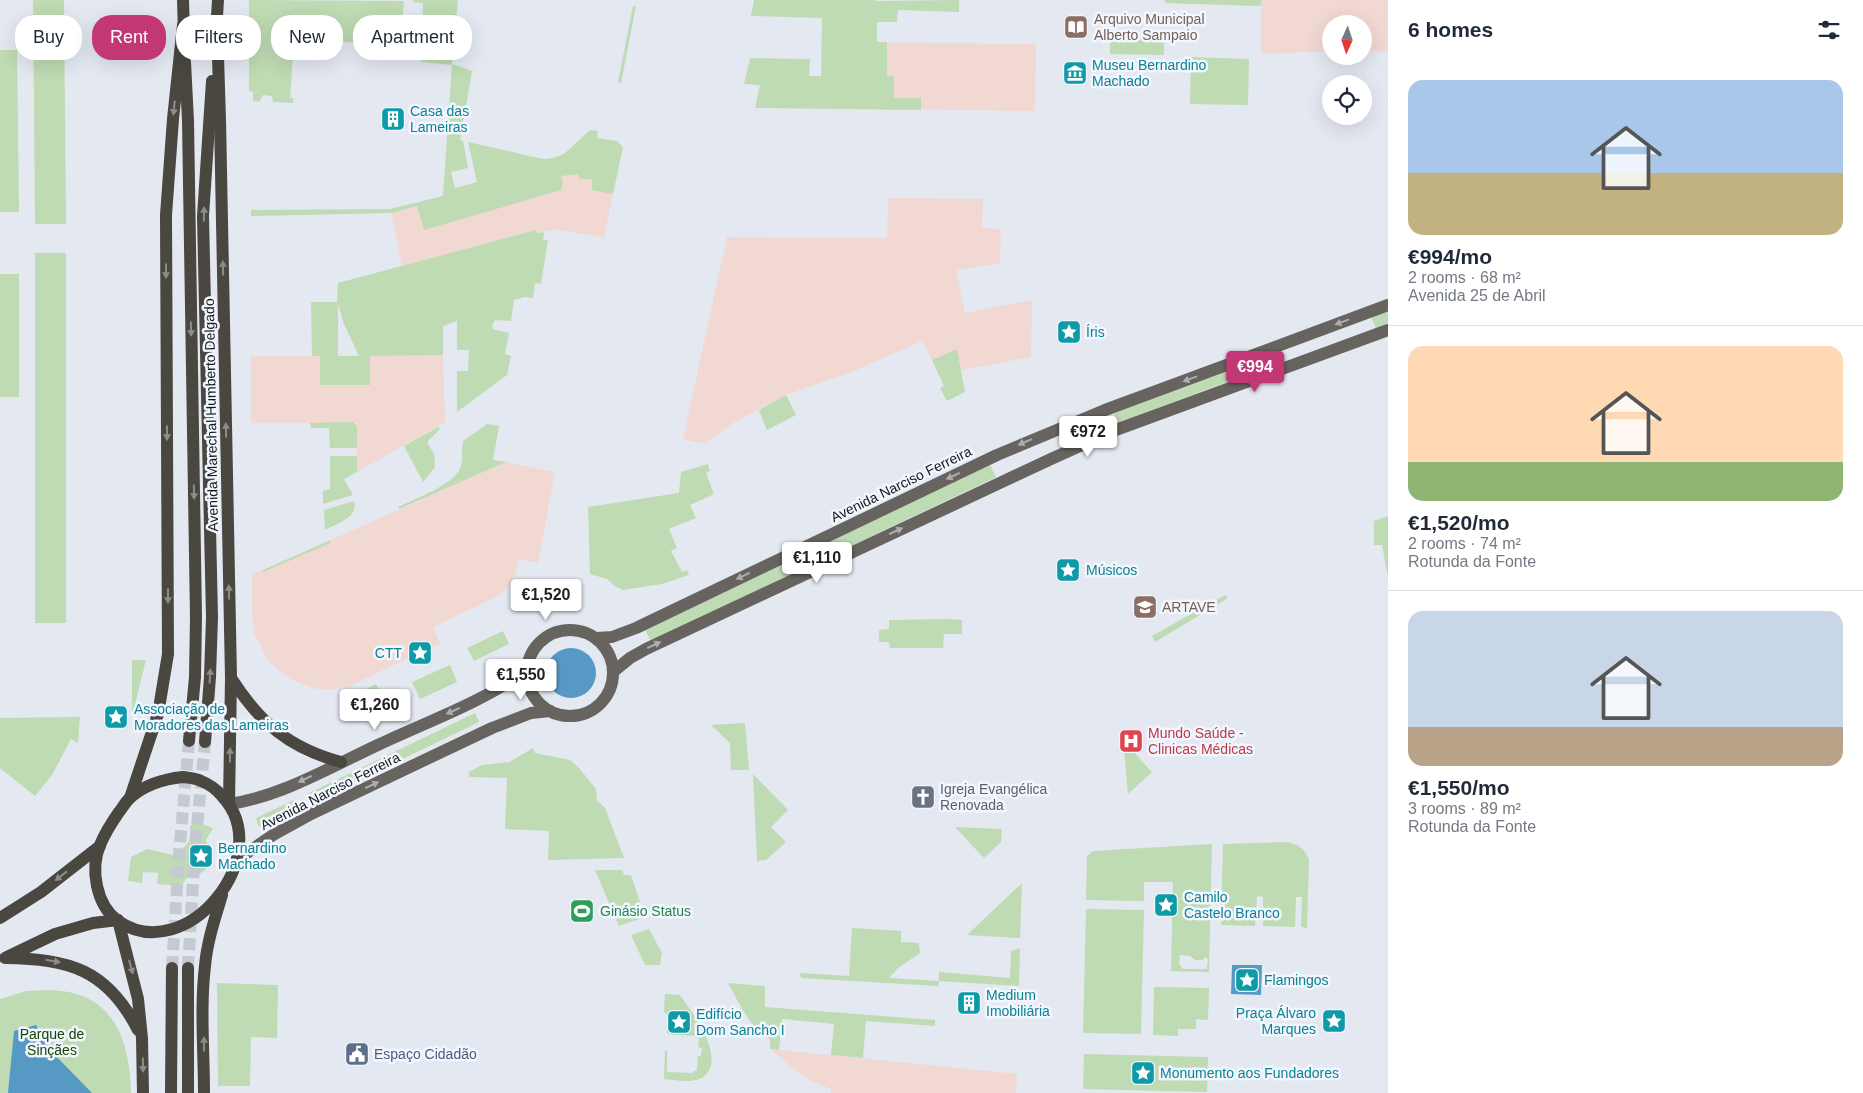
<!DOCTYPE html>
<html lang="en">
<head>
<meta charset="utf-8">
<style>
	:root { --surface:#fff; --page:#f6f6f7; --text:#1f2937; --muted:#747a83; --line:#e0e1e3; --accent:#c13874 }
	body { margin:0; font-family:Helvetica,sans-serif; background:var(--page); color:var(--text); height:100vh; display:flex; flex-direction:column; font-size:19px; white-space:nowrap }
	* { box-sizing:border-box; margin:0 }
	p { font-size:16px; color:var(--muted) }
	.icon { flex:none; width:28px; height:28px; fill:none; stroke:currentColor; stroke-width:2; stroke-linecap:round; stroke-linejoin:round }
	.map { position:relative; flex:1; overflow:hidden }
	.panel { display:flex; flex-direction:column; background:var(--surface); width:475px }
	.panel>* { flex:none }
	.banner { position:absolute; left:15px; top:15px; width:475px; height:45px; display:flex; gap:10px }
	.needle { width:32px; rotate:183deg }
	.controls { position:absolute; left:1322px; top:15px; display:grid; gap:10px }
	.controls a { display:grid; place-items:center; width:50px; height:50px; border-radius:50%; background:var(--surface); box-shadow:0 5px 20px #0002; font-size:25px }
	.price { position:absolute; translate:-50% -42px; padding:0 11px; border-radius:5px; background:#fff; color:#222; font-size:16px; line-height:32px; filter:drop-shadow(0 1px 2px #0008) }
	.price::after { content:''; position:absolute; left:50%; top:30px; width:15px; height:11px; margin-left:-8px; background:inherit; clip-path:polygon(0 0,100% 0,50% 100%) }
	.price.on { background:var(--accent); color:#fff }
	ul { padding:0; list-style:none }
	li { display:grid; align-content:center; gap:10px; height:265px; padding:0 20px }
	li+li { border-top:1px solid var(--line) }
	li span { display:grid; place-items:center; height:155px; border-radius:15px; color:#555 }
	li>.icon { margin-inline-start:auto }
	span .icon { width:90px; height:90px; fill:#fffc; stroke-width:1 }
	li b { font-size:21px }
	h2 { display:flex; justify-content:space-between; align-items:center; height:60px; padding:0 20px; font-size:21px }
	.tag { padding:0 18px; border-radius:20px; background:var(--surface); box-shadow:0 5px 20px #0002; font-size:18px; line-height:45px }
	.tag.on { background:var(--accent); color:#fff }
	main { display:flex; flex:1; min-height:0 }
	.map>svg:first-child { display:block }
</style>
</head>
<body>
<main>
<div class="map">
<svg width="1388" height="1093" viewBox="0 0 1388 1093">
	<rect width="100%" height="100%" fill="#e4e8f1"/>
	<g fill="#f2d8d2">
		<polygon points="1165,0 1388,0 1388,52 1364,50 1364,24 1331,24 1331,51 1261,54 1261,6 1165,3"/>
		<polygon points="821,42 1036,44 1035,111 857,109"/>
		<polygon points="619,163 604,238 555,229 537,233 536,230 402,266 391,213 443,200"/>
		<polygon points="888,198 983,199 982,228 1001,229 1000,263 956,270 965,313 1032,300 1031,357 961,370 957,349 932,360 922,341 854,371 786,395 736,421 704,444 683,439 727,237 887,238"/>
		<polygon points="443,355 445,422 357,472 356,423 251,423 251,356"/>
		<polygon points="506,462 555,472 538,563 519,559 514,579 505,591 494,598 433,627 440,643 352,685 334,689 316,689 305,685 292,680 278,670 267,659 254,633 252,614 252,575"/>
		<polygon points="770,1049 1017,1074 1016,1093 831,1093 831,1089 813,1082 795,1070"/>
	</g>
	<g fill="#bedbb3" fill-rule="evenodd">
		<polygon points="33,0 64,0 66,224 35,224"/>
		<polygon points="249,0 404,1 400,47 325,40 325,49 317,49 317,58 293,56 290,98 293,98 293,103 273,102 272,96 263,95 259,102 253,101 253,92 249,91"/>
		<polygon points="413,0 458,0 452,64 472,71 460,140 463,141 468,168 451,172 455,188 477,182 468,142 543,159 553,158 564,154 590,130 598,131 597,138 617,141 623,147 613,194 592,190 592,179 580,179 578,174 561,176 563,183 561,190 424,230 417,206 391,213 251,216 251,210 390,209 443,196 452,65 421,62 423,3 413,2"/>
		<polygon points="754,0 875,0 876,1 959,0 959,12 898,10 897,22 877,22 877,42 887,42 887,76 894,76 894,98 921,98 921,110 755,108 760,85 744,84 750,58 810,59 809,76 821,76 822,18 751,16"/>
		<polygon points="1165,0 1261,0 1261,6 1165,3"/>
		<polygon points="633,6 636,6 621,83 618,82"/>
		<polygon points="1110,39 1164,40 1164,55 1110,54"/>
		<polygon points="0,50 17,50 19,212 0,212"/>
		<polygon points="1191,57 1249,59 1248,105 1190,104"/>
		<path d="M536 230 537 233 544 232 543 240H548L541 284 535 283 533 298 524 297 514 300 511 321 495 320 492 325 493 329 509 333 505 354 511 356 507 375 457 412V371H468L469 350H457V321L443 326V355L370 356V385H320V356H312L311 302H337L338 283ZM338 304 344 324 359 356H338Z"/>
		<rect x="35" y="253" width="31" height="370"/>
		<rect x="0" y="274" width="19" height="123"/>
		<polygon points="1388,311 1388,323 1376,328 1371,317"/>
		<polygon points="957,349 965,392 947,401 940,388 944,386 932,360"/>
		<polygon points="1257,358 1261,369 1118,423 1114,413"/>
		<polygon points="786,395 796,415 767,430 759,410"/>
		<polygon points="353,422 357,426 357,448 330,448 329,428 311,428 310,423"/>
		<path d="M487 424 499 426 493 460 506 462 399 509 398 507C414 499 454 485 460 468 464 459 461 450 463 441Z"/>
		<polygon points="438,427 440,429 427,442 434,454 435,467 423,482 404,446"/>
		<polygon points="330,456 357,456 357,472 344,479 353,495 323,504 323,491 330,489"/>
		<polygon points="708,464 710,471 706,473 714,494 690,505 696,518 669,529 677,548 671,551 682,572 687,570 689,575 662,584 623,590 615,586 607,579 590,574 588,507 679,493 681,472"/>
		<polygon points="990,465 996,477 651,641 645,630"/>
		<path d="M354 501C359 518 337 523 325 530L324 510Z"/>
		<polygon points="1388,516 1388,578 1382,545 1374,545 1374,521"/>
		<polygon points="331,540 330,543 263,572 263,570"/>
		<polygon points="1225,595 1228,598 1155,642 1152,636"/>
		<polygon points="949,619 962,620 962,634 944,634 943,648 890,648 889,642 879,642 879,630 889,629 889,620"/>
		<polygon points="503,631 509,644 474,661 467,648"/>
		<polygon points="132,660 146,660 132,717"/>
		<polygon points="450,665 457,682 420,699 412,682"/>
		<polygon points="376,684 390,713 369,722 356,694"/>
		<polygon points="475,713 479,722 312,803 307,794"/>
		<polygon points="80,717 78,743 71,739 52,775 35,796 0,768 0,718"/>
		<polygon points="745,723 749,770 731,770 730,743 711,725"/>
		<polygon points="533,748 535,753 570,760 579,768 596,789 597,800 605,808 624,858 548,860 549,831 505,829 507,778 469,777 469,772 482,765 509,762"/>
		<polygon points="1124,749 1131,749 1152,772 1128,794"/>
		<polygon points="753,774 788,810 771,827 786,842 766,860 757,861"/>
		<polygon points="294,800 299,810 261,827 258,826 256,818"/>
		<polygon points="196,822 213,828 206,840 213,863 195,878 187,878 181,886 157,884 158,873 143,872 142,883 128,881 131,857 147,849 177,856 190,840 190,826"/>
		<polygon points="955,827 1002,829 1001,842 984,858"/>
		<path d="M1286 842C1298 844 1304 848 1309 859L1307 928 1301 927 1302 897H1296L1295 927 1263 926V897L1257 896 1255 926 1221 925 1223 844Z"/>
		<path d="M1212 844 1209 972 1171 971 1173 882H1144V901L1086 900 1087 856 1093 851ZM1180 955 1190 956 1195 960H1203L1205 957 1208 959 1207 969H1183L1179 964Z"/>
		<polygon points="595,870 622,870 624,875 631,875 645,917 619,926"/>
		<polygon points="1022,883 1020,938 967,935"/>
		<polygon points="1086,909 1144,910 1141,1034 1083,1033"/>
		<polygon points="852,928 901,931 901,942 919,943 920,953 898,968 889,978 939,981 939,972 1010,978 1011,951 1020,948 1019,986 939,981 938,986 801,978 800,973 849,976"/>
		<polygon points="649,929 662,953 660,965 645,965 631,935"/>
		<polygon points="217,983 278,985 277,1038 251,1037 250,1086 218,1086"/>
		<path d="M728 983 765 986V1007L935 1020V1026L866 1021 863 1058 831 1055 834 1024 782 1019 779 1050 770 1049V1039C754 1036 736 997 728 983Z"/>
		<polygon points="1154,987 1209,988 1208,1020 1196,1019 1196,1029 1178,1029 1178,1036 1153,1035"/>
		<path d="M50 990C57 991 66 991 73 993 120 1005 130 1051 131 1093H0V999L26 991Z"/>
		<path d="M665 994 680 995C692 1012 722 1052 708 1072 706 1075 703 1078 699 1079 689 1083 675 1080 664 1079L665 1050H667V1072L693 1073 694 1071H697L698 1056H701L702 1048 698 1047 699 1038H695V1036L667 1034 668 1016 664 1012Z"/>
		<polygon points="1084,1054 1208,1057 1207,1092 1083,1089"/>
	</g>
	<g fill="#5699c5">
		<circle cx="571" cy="673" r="25"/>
		<polygon points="1232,965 1262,965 1261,995 1231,994"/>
		<polygon points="36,1025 49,1049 92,1093 8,1093 14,1031"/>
	</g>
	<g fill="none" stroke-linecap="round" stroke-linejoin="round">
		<g stroke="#c5c9d1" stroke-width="12" stroke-dasharray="12 6" stroke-linecap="butt">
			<polyline points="172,968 179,855 189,741"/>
			<polyline points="188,968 195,848 205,742"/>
		</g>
		<g stroke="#67645f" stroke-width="12">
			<circle cx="570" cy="673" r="43"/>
			<polyline points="597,638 612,637 636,628 997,455 1105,410 1388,305"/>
			<polyline points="614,671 630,658 646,649 1051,459 1113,431 1388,330"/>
			<path d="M229 804C283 796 332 766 380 744 429 721 482 702 526 671"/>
			<polyline points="238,859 273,835 311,814 492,728 531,713 550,711"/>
		</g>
		<g stroke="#4a4640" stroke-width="12">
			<polyline points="183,0 184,32"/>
			<polyline points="217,25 220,120 231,678 229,804"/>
			<polyline points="216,33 218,0"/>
			<polyline points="185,62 188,121 196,617 195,677 189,741"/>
			<path d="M231 678C260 723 289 748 341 762"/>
			<polyline points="205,742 210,677 212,617 203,216 212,81"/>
			<path d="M183 777C189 778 196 778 201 781 209 784 217 790 222 796 278 855 186 968 118 921 96 905 90 869 100 845 105 833 112 822 119 812 123 807 126 801 131 797 146 784 163 779 183 777Z"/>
			<polyline points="130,798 158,714 168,654 166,215 173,119 183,25"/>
			<polyline points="0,918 41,892 100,846"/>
			<polyline points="118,920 138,999 142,1038 143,1093"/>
			<polyline points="7,957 55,934 93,923 118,920"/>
			<path d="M5 958C69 959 107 969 138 1030"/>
			<polyline points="171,1093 172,968"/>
			<polyline points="188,1093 188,968"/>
			<path d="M204 1093C204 1051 200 1008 205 966 207 942 215 918 222 895"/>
		</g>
	</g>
	<defs><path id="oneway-solid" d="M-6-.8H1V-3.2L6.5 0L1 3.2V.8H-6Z" transform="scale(1.25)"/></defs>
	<g fill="#8d8c8c">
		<use href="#oneway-solid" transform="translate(174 108) rotate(96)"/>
		<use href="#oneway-solid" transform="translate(204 214) rotate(-89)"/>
		<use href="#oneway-solid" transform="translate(223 268) rotate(-91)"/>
		<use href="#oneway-solid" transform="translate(166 271) rotate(90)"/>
		<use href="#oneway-solid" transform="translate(191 329) rotate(89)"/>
		<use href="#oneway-solid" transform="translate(226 430) rotate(-91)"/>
		<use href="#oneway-solid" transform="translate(167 433) rotate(90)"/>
		<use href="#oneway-solid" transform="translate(194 492) rotate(89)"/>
		<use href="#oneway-solid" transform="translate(229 592) rotate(-91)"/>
		<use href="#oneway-solid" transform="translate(168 596) rotate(90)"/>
		<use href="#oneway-solid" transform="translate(210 676) rotate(-87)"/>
		<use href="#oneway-solid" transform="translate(230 755) rotate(-89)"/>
		<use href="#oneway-solid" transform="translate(61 876) rotate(142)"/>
		<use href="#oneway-solid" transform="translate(53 961) rotate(10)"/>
		<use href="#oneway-solid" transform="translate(131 967) rotate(75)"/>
		<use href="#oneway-solid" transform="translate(204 1044) rotate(-91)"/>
		<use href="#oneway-solid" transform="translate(143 1065) rotate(89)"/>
	</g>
	<g fill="#acadaf">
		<use href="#oneway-solid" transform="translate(1342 322) rotate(160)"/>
		<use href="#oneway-solid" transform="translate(1190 379) rotate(160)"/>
		<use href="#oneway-solid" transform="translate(1025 442) rotate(157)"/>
		<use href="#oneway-solid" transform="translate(953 476) rotate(155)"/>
		<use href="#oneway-solid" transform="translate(896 531) rotate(-25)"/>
		<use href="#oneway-solid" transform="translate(743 576) rotate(154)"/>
		<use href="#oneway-solid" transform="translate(654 645) rotate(-25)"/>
		<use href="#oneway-solid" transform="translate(453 711) rotate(156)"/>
		<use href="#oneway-solid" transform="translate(305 779) rotate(155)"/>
		<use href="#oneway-solid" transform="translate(372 785) rotate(-25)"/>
	</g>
	<defs>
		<symbol id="library-square" viewBox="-11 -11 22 22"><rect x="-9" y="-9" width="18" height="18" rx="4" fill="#8d6e63" stroke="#f2f6ff"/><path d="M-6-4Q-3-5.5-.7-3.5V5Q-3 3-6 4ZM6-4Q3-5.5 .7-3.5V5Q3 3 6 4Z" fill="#fff"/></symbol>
		<symbol id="museum-square" viewBox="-11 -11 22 22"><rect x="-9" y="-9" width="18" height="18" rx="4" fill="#0f9aa8" stroke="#f2f6ff"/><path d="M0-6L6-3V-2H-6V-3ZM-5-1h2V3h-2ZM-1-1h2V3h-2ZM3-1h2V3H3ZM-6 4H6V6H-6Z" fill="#fff"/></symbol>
		<symbol id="building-square" viewBox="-11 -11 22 22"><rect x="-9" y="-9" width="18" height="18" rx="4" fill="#0f9aa8" stroke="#f2f6ff"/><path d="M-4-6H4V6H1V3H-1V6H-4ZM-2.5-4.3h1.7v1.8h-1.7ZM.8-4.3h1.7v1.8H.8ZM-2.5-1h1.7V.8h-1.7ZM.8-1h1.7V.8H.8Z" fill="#fff"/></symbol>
		<symbol id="sight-square" viewBox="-11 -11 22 22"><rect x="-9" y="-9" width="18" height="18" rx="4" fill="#0f9aa8" stroke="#f2f6ff"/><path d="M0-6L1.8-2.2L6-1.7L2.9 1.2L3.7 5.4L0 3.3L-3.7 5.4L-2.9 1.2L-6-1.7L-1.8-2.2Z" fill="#fff"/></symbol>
		<symbol id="school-square" viewBox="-11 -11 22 22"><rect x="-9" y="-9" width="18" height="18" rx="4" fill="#8d6e63" stroke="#f2f6ff"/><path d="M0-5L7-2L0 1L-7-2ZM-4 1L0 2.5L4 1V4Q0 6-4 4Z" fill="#fff"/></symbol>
		<symbol id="hospital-square" viewBox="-11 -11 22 22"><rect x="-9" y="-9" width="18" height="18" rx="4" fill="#e0444e" stroke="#f2f6ff"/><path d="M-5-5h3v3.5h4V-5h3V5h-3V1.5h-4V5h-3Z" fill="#fff"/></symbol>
		<symbol id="church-square" viewBox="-11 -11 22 22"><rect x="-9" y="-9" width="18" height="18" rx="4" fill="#6b7280" stroke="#f2f6ff"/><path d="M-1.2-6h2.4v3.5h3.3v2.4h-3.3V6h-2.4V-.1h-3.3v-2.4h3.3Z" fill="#fff"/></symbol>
		<symbol id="stadium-square" viewBox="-11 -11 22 22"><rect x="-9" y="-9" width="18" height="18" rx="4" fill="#2e9e5b" stroke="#f2f6ff"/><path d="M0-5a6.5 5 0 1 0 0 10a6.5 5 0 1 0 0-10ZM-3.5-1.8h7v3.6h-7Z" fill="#fff"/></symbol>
		<symbol id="civic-square" viewBox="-11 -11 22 22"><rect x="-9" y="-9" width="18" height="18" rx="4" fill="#5c6f8a" stroke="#f2f6ff"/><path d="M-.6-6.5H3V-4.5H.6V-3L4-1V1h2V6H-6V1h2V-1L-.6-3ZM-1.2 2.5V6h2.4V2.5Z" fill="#fff"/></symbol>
	</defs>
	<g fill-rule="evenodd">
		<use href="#library-square" x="1062" y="13" width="28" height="28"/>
		<use href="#museum-square" x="1061" y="59" width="28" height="28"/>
		<use href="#building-square" x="379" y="105" width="28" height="28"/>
		<use href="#sight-square" x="1055" y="318" width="28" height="28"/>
		<use href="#sight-square" x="1054" y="556" width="28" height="28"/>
		<use href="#school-square" x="1131" y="593" width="28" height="28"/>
		<use href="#sight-square" x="406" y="639" width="28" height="28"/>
		<use href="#sight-square" x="102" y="703" width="28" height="28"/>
		<use href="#hospital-square" x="1117" y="727" width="28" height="28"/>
		<use href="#church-square" x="909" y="783" width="28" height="28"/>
		<use href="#sight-square" x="187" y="842" width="28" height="28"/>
		<use href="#sight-square" x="1152" y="891" width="28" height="28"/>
		<use href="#stadium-square" x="568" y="897" width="28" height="28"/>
		<use href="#sight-square" x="1233" y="966" width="28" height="28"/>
		<use href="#building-square" x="955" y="989" width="28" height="28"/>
		<use href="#sight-square" x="1320" y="1007" width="28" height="28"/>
		<use href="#sight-square" x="665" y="1008" width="28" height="28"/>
		<use href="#civic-square" x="343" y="1040" width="28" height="28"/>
		<use href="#sight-square" x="1129" y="1059" width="28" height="28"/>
	</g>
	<g text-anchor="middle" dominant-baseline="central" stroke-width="5" stroke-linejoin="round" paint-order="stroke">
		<g font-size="14" fill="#785e54" stroke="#f2f6ff" text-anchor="start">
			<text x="1094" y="19">Arquivo Municipal<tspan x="1094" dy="16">Alberto Sampaio</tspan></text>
			<text x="1162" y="607">ARTAVE</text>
		</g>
		<g font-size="14" fill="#0d838f" stroke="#f2f6ff" text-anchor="start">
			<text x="1092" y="65">Museu Bernardino<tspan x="1092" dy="16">Machado</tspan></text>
			<text x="410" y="111">Casa das<tspan x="410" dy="16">Lameiras</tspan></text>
			<text x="1086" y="332">Íris</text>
			<text x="1086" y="570">Músicos</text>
			<text x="402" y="653" text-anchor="end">CTT</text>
			<text x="134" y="709">Associação de<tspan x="134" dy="16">Moradores das Lameiras</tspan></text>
			<text x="218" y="848">Bernardino<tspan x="218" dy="16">Machado</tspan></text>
			<text x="1184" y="897">Camilo<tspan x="1184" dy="16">Castelo Branco</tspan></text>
			<text x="1264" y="980">Flamingos</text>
			<text x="986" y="995">Medium<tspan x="986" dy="16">Imobiliária</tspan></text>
			<text x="1316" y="1013" text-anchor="end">Praça Álvaro<tspan x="1316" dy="16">Marques</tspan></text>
			<text x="696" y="1014">Edifício<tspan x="696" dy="16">Dom Sancho I</tspan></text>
			<text x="1160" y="1073">Monumento aos Fundadores</text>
		</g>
		<g font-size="14" fill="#15171a" stroke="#f2f6ff">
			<text transform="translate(211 415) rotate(-91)">Avenida Marechal Humberto Delgado</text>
			<text transform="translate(901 484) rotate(-26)">Avenida Narciso Ferreira</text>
			<text transform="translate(330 791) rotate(-27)">Avenida Narciso Ferreira</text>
		</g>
		<g font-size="14" fill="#be3a42" stroke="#f2f6ff" text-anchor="start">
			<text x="1148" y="733">Mundo Saúde -<tspan x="1148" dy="16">Clinicas Médicas</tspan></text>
		</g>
		<g font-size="14" fill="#5b616d" stroke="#f2f6ff" text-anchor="start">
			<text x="940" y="789">Igreja Evangélica<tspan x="940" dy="16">Renovada</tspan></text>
		</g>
		<g font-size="14" fill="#27864d" stroke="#f2f6ff" text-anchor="start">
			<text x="600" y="911">Ginásio Status</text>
		</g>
		<g font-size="14" fill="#1a4304" stroke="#f2f6ff">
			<text x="52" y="1034">Parque de<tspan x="52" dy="16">Sinçães</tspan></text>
		</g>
		<g font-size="14" fill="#4e5e75" stroke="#f2f6ff" text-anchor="start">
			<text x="374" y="1054">Espaço Cidadão</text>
		</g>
	</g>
</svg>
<div class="controls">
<a><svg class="needle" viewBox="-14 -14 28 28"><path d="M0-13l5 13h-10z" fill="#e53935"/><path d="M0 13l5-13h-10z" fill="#747a83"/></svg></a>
<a><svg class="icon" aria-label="locate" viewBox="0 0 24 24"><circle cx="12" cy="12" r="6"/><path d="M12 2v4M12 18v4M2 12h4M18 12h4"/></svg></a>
</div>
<b class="price on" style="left:1255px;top:393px">€994</b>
<b class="price" style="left:1088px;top:458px">€972</b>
<b class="price" style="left:817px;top:584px">€1,110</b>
<b class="price" style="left:546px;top:621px">€1,520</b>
<b class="price" style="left:521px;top:701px">€1,550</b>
<b class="price" style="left:375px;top:731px">€1,260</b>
<div class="banner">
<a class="tag">Buy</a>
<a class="tag on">Rent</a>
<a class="tag">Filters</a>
<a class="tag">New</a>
<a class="tag">Apartment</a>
</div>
</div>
<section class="panel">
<h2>6 homes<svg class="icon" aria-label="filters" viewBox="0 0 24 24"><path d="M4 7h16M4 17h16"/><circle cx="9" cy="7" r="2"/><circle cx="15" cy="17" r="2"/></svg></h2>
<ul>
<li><span style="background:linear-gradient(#a9c7e8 60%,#c2b280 0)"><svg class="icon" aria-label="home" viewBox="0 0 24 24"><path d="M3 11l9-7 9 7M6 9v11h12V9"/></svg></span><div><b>€994/mo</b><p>2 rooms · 68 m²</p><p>Avenida 25 de Abril</p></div></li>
<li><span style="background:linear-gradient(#ffd9b3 75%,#8fb573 0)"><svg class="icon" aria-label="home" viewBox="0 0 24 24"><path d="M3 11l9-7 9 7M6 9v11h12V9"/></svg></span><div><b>€1,520/mo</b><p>2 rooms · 74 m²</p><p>Rotunda da Fonte</p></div></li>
<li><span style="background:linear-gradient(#c9d6e8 75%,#b9a48a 0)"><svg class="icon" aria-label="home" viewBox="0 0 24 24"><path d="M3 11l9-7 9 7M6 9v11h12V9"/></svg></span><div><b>€1,550/mo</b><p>3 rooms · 89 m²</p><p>Rotunda da Fonte</p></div></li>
</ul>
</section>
</main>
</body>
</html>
